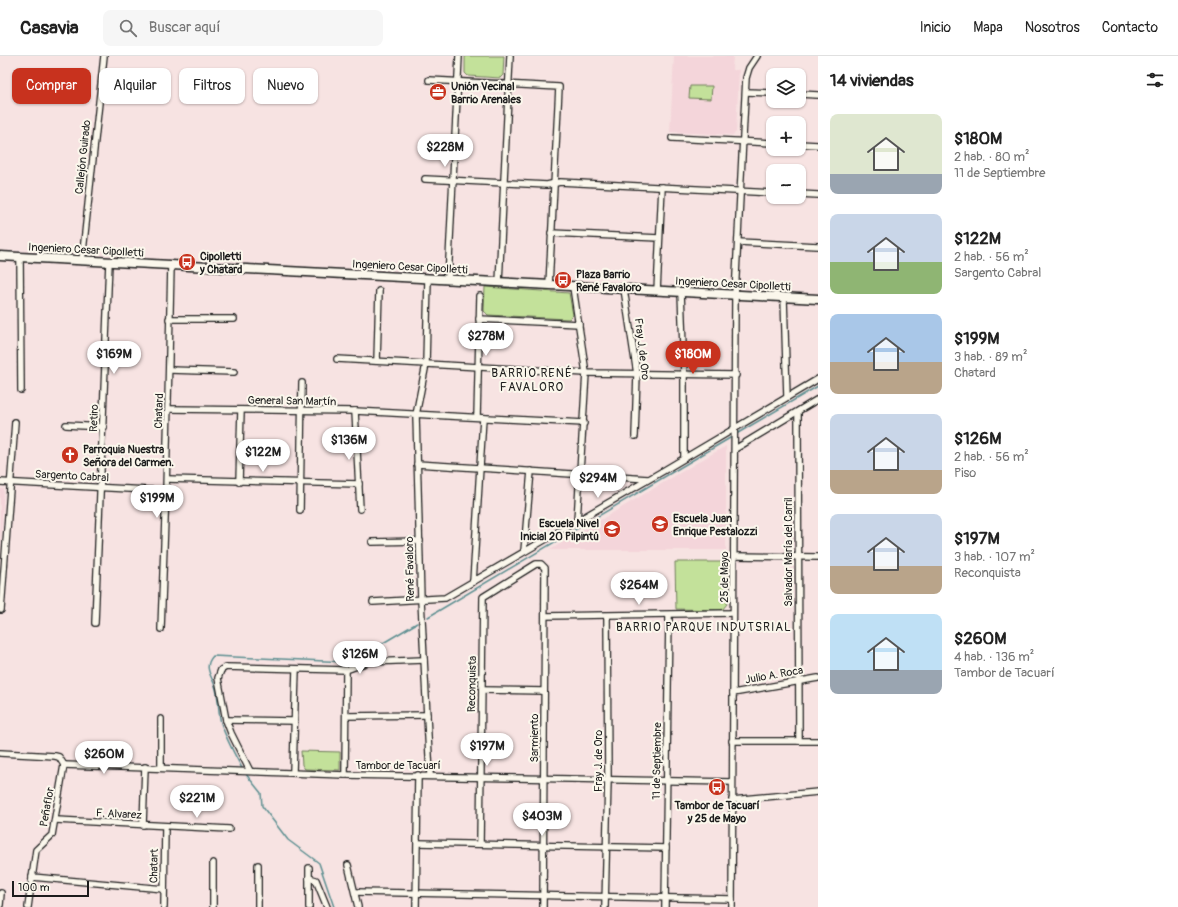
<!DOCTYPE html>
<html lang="es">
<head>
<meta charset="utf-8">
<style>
	:root { --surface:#fff; --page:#f6f6f6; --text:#222; --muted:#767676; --line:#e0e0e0; --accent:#c8321e }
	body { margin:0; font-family:Pangolin,sans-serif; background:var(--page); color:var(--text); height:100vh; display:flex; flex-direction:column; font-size:15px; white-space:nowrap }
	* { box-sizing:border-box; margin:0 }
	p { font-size:13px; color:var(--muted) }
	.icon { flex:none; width:22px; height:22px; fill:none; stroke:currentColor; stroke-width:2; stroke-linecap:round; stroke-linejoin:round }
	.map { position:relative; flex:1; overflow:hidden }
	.details { display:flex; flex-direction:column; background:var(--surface); width:360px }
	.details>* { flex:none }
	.hud { position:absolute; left:12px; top:12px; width:380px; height:36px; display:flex; gap:8px }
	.tools { position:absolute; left:766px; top:12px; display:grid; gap:8px }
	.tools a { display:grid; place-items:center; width:40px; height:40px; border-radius:8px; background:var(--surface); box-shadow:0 1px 3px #0004; font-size:20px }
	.scale { position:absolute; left:12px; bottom:10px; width:77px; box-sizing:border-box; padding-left:4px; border:2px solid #1c1c1c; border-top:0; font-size:11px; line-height:14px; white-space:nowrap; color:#1c1c1c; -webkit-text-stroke:3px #fbf7ec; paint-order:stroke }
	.price { position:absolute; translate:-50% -34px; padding:0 9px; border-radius:14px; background:#fff; color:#222; font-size:13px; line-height:26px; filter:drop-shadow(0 1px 2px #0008) }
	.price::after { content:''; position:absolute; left:50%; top:24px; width:12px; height:9px; margin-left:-6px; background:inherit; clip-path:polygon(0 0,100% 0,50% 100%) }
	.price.selected { background:var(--accent); color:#fff }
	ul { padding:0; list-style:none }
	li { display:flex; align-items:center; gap:12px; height:100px; padding:0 12px }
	li span { display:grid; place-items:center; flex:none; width:112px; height:80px; border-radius:8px; color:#555 }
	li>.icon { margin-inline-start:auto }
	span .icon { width:48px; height:48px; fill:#fffc; stroke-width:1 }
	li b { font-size:17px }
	h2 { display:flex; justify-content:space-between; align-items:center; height:48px; padding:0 12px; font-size:17px }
	.chip { padding:0 14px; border-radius:8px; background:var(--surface); box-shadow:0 1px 3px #0004; font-size:14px; line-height:36px }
	.chip.selected { background:var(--accent); color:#fff }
	header { display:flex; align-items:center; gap:24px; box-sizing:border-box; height:56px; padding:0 20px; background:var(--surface); border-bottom:1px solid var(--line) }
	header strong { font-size:19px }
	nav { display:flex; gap:22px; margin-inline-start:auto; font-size:14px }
	.search { width:280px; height:36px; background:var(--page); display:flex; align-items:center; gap:10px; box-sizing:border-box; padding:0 14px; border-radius:8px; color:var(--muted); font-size:15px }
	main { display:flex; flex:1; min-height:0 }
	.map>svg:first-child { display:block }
</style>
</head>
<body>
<header>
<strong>Casavia</strong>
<div class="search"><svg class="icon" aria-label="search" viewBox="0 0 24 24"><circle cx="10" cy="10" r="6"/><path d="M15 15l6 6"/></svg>Buscar aquí</div>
<nav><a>Inicio</a><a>Mapa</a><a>Nosotros</a><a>Contacto</a></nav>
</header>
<main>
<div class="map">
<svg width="818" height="851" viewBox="0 0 818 851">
	<rect width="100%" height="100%" fill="#f7e3e2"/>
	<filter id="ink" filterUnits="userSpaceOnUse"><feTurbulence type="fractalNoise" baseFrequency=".025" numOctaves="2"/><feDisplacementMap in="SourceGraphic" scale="8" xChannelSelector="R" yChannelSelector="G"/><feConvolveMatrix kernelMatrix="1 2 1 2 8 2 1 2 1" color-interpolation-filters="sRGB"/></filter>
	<g filter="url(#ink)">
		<g fill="#f4d5da">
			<polygon points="674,0 733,0 732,14 739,14 736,76 733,79 670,76"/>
			<polygon points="726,390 726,494 550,494 705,402"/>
			<polygon points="0,433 4,433 0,492"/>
		</g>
		<g fill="#c3e19a" stroke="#707e5b">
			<polygon points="465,0 504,0 503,19 500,22 468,20 465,17"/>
			<polygon points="690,30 712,30 711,43 689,42"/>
			<polygon points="485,231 569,237 573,259 569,263 488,259 484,255"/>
			<polygon points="675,506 727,506 727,548 722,554 676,553"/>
			<polygon points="301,695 340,696 340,714 305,713 302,709"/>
		</g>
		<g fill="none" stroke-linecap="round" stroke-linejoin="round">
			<g stroke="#5d8f91" stroke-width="1.5">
				<polyline points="738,377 818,330"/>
				<polyline points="428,561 730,382"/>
				<path d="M243 714C235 699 226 683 221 667 218 656 219 644 216 633 213 621 202 612 213 600L347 606 356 603 417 567"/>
				<polyline points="245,717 261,737 262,750 288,784 319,807 334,851"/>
			</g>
			<defs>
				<g id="street">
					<polyline points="429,24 559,31 549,229"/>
					<polyline points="746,36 773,37"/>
					<polyline points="799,38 818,39"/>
					<polyline points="672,82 773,87"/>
					<polyline points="799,88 818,89"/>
					<polyline points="425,123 547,129 560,126 773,137"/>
					<polyline points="799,138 818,139"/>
					<polyline points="551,177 659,182"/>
					<polyline points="738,186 818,190"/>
					<polyline points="20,201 21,334"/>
					<polyline points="82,205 104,0"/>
					<polyline points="428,223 426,308 416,359 421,544 430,719"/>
					<polyline points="448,224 459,0"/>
					<polyline points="499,227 510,0"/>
					<polyline points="573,231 586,317 577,465"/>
					<polyline points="624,233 637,318 635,380"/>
					<polyline points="657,235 662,131"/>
					<polyline points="681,236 684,319 684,402"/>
					<polyline points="784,242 787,341"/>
					<polyline points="169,263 234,263"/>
					<polyline points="479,263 579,268"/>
					<polyline points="337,303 586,317 736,319"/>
					<polyline points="377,305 379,235"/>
					<polyline points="170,314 234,316"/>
					<polyline points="169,353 355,355 584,367"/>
					<polyline points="355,355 360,453"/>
					<polyline points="798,356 799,685"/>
					<polyline points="477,361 480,240"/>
					<polyline points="66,369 104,371"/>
					<polyline points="735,393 818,343"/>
					<polyline points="417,408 648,423"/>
					<polyline points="167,423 359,428"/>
					<polyline points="0,426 166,435"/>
					<polyline points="239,426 241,354"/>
					<polyline points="300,454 302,327"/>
					<polyline points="372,486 420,485"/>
					<polyline points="524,495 531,415"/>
					<polyline points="734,500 818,501"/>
					<polyline points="473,526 483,362"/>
					<polyline points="373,546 445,542 663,415 818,323"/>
					<polyline points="1,554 15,366"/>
					<polyline points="545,560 733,557"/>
					<polyline points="95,567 109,206"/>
					<polyline points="161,573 166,435 171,209"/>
					<polyline points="482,634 544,635"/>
					<polyline points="733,637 818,622"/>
					<polyline points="346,660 427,659"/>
					<polyline points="161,663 161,712"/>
					<polyline points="226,664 294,665"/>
					<polyline points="732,685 818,685"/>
					<polyline points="0,697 55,700 59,701 64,709"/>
					<polyline points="64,709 345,719 732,726"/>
					<polyline points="250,715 231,677 226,664 218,622 221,614 226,611 346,614 368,606 424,604"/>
					<polyline points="293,716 296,613"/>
					<polyline points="345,719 346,614"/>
					<polyline points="732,744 818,736"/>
					<polyline points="56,764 229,773"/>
					<polyline points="143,769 145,711"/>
					<polyline points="418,787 666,792"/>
					<polyline points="480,788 483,541 536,508 541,508 545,512 543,851"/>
					<polyline points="348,809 358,851"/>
					<polyline points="32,821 164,833"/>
					<polyline points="309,822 316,824 327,851"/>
					<polyline points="355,836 732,843"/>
					<polyline points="0,849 1,837"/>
					<polyline points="28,851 36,794 52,779 64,709"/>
					<polyline points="164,851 165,770"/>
					<polyline points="213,851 213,807"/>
					<polyline points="258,851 258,809"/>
					<polyline points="309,851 309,812"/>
					<polyline points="416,851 418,719"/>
					<polyline points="605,851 608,723 607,560"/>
					<polyline points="665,851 669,559"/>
					<polyline points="732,851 735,239 746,22 749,12 757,0"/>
				</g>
				<polyline id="secondary" points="0,200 818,243"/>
			</defs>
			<use href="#street" stroke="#1c1c1c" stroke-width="8"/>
			<use href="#secondary" stroke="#1c1c1c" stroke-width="11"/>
			<use href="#street" stroke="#fbf7ec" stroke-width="5.5"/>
			<use href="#secondary" stroke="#fbf7ec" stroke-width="8"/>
		</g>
	</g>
	<defs>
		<symbol id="office-disc" viewBox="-11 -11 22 22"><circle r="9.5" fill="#c8321e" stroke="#fbf7ec"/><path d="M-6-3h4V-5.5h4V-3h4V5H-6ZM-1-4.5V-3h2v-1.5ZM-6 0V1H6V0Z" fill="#fff"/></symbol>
		<symbol id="bus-disc" viewBox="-11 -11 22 22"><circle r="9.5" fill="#c8321e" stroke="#fbf7ec"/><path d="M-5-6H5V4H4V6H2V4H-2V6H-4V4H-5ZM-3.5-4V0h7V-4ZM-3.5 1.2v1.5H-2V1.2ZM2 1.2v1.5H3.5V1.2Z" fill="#fff"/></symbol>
		<symbol id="church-disc" viewBox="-11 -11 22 22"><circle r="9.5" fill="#c8321e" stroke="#fbf7ec"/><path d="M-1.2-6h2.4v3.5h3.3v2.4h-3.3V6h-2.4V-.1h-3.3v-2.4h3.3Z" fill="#fff"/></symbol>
		<symbol id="school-disc" viewBox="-11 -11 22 22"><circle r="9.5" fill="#c8321e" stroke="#fbf7ec"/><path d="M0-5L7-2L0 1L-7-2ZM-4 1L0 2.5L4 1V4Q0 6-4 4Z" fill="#fff"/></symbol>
	</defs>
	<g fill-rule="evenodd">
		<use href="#office-disc" x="428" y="26" width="20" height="20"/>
		<use href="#bus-disc" x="177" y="196" width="20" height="20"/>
		<use href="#bus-disc" x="553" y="214" width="20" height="20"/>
		<use href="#church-disc" x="60" y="389" width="20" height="20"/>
		<use href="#school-disc" x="650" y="458" width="20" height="20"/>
		<use href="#school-disc" x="602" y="463" width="20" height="20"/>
		<use href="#bus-disc" x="707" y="721" width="20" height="20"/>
	</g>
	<g text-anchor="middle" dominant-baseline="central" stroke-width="4" stroke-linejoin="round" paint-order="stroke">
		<g font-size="11" font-weight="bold" fill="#1c1c1c" stroke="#fbf7ec" text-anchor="start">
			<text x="451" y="30">Unión Vecinal<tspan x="451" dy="13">Barrio Arenales</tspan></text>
			<text x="200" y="200">Cipolletti<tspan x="200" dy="13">y Chatard</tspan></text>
			<text x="576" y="218">Plaza Barrio<tspan x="576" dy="13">René Favaloro</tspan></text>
			<text x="83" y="393">Parroquia Nuestra<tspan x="83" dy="13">Señora del Carmen.</tspan></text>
			<text x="673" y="462">Escuela Juan<tspan x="673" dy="13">Enrique Pestalozzi</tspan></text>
			<text x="599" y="467" text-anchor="end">Escuela Nivel<tspan x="599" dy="13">Inicial 20 Pilpintú</tspan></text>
			<text x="717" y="749" text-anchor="middle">Tambor de Tacuarí<tspan x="717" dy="13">y 25 de Mayo</tspan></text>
		</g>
		<g font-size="11" fill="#1c1c1c" stroke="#fbf7ec">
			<text transform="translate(83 101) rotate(-84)">Callejón Guirado</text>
			<text transform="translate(86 194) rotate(3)">Ingeniero Cesar Cipolletti</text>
			<text transform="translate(410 211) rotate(3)">Ingeniero Cesar Cipolletti</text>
			<text transform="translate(733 228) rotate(3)">Ingeniero Cesar Cipolletti</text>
			<text transform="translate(642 293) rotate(83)">Fray J. de Oro</text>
			<text transform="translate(292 345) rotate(1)">General San Martín</text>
			<text transform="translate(159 355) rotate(-88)">Chatard</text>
			<text transform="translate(94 362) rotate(-88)">Retiro</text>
			<text transform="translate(72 420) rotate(3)">Sargento Cabral</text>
			<text transform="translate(788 496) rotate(-90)">Salvador María del Carril</text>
			<text transform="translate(410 513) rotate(-91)">René Favaloro</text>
			<text transform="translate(724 521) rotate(-90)">25 de Mayo</text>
			<text transform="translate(774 619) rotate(-10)">Julio A. Roca</text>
			<text transform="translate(472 628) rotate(-89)">Reconquista</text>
			<text transform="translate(534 682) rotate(-90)">Sarmiento</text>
			<text transform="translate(598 705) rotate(-90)">Fray J. de Oro</text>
			<text transform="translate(657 705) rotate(-89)">11 de Septiembre</text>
			<text x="398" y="709">Tambor de Tacuarí</text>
			<text transform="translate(47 751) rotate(-80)">Peñaflor</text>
			<text transform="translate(119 758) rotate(3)">F. Alvarez</text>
			<text transform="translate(154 810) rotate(-89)">Chatart</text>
		</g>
		<g font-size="12" letter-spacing="1" fill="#1c1c1c" stroke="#fbf7ec">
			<text x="532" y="317">BARRIO RENÉ<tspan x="532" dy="14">FAVALORO</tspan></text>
			<text x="704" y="571">BARRIO PARQUE INDUTSRIAL</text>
		</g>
	</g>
</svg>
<div class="tools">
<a><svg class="icon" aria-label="layers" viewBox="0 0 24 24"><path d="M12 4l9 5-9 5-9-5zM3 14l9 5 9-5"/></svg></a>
<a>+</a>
<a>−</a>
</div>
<div class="scale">100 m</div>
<b class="price" style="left:445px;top:112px">$228M</b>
<b class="price" style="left:486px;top:301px">$278M</b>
<b class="price" style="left:114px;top:319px">$169M</b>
<b class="price selected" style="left:693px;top:319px">$180M</b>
<b class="price" style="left:349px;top:405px">$136M</b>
<b class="price" style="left:263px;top:417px">$122M</b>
<b class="price" style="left:598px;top:443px">$294M</b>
<b class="price" style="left:157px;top:463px">$199M</b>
<b class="price" style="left:639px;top:550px">$264M</b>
<b class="price" style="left:360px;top:619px">$126M</b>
<b class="price" style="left:487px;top:711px">$197M</b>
<b class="price" style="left:104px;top:719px">$260M</b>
<b class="price" style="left:197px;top:763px">$221M</b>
<b class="price" style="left:542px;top:781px">$403M</b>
<div class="hud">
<a class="chip selected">Comprar</a>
<a class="chip">Alquilar</a>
<a class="chip">Filtros</a>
<a class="chip">Nuevo</a>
</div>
</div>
<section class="details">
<h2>14 viviendas<svg class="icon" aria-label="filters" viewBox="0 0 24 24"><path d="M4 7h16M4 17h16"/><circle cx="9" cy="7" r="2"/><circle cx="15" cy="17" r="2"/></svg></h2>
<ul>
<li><span style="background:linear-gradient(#dfe7d0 75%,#9aa5b1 0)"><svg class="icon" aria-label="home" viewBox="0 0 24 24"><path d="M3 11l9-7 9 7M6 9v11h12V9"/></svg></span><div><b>$180M</b><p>2 hab. · 80 m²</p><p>11 de Septiembre</p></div></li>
<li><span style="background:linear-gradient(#c9d6e8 60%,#8fb573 0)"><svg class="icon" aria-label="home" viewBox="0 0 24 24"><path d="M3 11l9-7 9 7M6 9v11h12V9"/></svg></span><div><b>$122M</b><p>2 hab. · 56 m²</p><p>Sargento Cabral</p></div></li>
<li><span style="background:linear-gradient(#a9c7e8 60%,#b9a48a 0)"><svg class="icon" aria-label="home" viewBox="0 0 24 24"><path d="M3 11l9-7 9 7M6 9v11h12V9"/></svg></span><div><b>$199M</b><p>3 hab. · 89 m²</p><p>Chatard</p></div></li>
<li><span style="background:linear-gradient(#c9d6e8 70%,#b9a48a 0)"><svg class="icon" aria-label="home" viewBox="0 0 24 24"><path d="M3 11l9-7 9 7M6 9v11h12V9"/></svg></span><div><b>$126M</b><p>2 hab. · 56 m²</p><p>Piso</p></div></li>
<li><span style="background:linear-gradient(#c9d6e8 65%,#b9a48a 0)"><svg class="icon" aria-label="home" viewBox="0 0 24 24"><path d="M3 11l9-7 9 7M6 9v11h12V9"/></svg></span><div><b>$197M</b><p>3 hab. · 107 m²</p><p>Reconquista</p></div></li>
<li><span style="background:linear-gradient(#bfe0f5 70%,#9aa5b1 0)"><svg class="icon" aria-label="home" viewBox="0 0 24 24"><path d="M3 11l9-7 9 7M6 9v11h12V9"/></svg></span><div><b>$260M</b><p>4 hab. · 136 m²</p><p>Tambor de Tacuarí</p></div></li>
</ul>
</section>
</main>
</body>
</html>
